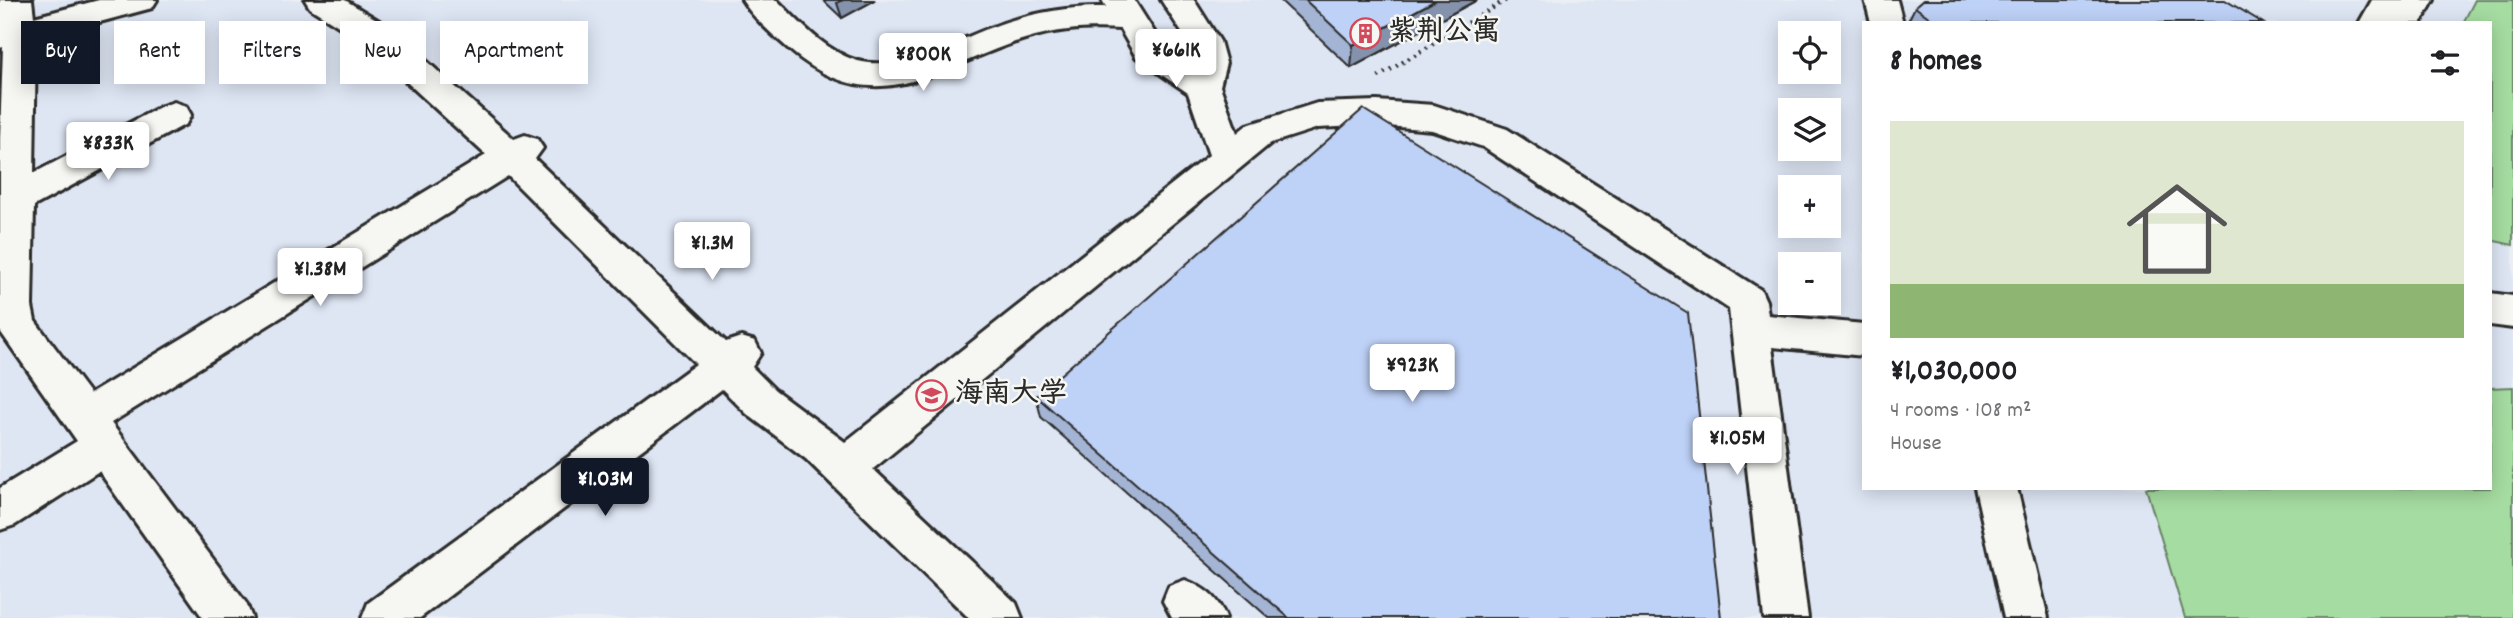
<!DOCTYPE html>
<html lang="en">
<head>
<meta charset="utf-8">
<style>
	:root { --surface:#fff; --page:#f2f2f2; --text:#202124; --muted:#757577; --accent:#111827 }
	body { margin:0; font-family:Dekko,"LXGW WenKai TC",sans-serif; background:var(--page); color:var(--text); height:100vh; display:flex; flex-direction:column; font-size:26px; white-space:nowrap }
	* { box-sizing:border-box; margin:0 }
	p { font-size:23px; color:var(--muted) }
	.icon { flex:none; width:38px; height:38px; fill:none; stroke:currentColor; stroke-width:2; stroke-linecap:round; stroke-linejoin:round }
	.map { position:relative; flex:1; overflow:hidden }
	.sheet { position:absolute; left:1862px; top:21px; width:630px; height:469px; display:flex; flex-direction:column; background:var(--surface); border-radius:0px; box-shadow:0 4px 18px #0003 }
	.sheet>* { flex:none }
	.hud { position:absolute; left:21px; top:21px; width:665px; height:63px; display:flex; gap:14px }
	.tools { position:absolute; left:1778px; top:21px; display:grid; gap:14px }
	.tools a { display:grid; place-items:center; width:63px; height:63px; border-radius:0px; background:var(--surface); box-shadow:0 4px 18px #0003; font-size:35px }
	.price { position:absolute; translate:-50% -60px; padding:0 16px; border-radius:7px; background:#fff; color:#222; font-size:23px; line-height:46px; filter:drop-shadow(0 2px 4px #0008) }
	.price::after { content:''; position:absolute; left:50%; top:42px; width:21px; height:16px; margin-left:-10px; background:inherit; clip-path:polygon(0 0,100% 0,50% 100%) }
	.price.active { background:var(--accent); color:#fff }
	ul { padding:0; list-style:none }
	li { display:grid; align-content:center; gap:14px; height:371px; padding:0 28px }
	li span { display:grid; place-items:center; height:217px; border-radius:0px; color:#555 }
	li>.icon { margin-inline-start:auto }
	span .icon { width:126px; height:126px; fill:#fffc; stroke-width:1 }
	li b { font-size:30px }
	h2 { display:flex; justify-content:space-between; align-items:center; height:84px; padding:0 28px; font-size:30px }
	.tag { padding:0 24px; border-radius:0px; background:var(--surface); box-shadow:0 4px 18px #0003; font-size:24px; line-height:63px }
	.tag.active { background:var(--accent); color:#fff }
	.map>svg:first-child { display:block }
</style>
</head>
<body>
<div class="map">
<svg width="2513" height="618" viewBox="0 0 2513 618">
	<rect width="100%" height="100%" fill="#ebeff3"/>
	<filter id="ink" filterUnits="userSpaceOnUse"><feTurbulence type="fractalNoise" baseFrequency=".0143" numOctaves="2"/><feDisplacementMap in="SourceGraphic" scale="14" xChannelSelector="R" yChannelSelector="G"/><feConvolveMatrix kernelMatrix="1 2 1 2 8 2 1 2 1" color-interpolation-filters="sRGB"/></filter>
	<g filter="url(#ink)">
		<path fill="#dee6f4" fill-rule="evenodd" d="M0 0H2513V618H0ZM1864 23H2490V488H1864ZM1790 33H1829V72H1790ZM1790 110H1829V149H1790ZM1790 187H1829V226H1790ZM1790 264H1829V303H1790Z"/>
		<g fill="#a5dca1" stroke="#688466" stroke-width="2">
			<polygon points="2475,0 2513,0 2513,245 2490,240 2490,23 2463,23"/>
			<polygon points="2513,387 2513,618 2185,618 2146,488 2490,488 2490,388"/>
		</g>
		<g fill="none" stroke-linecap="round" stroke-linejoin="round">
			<defs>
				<g id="minor">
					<path d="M0 0H32L34 17 99 0H157L152 8 36 39 34 173 162 106 174 102 186 106 191 115 186 124 34 206 32 306 35 321 90 394 486 155 362 41 310 8 305 0H345L386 25 514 139 525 135 537 139 543 148 535 159 726 342 741 337 755 341 761 353 752 367 775 390 845 442 1209 155 1188 93 1136 57 1120 29C1091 27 1062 29 1035 36 943 61 880 127 790 50 773 35 754 19 742 0H777C799 22 826 52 858 61 903 73 963 36 1006 22 1038 12 1072 6 1106 7L1102 0H1134L1160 41 1192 62 1188 42 1161 0H1194L1220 41 1226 63 1220 86 1237 133 1247 125 1317 103 1377 101 1434 105 1507 129 1761 290 1766 301 1768 315 1864 324V356L1772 347 1808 618H1764L1729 309 1483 147 1432 130 1377 125 1318 128 1271 143 873 469 1016 603 1022 618H969L806 459 747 414 722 389 420 618H362L368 603 696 364 508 176 111 423 246 603 252 618H203L99 471 15 525 0 530V488L77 441 0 331V138L3 47 0 48Z"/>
					<polygon points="1865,0 1897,0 1903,23 1871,23"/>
					<polygon points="2372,0 2434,0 2421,23 2359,23"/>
					<polygon points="2490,293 2513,296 2513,328 2490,325"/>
					<polygon points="1975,488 2017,488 2048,618 2004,618"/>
					<path d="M1185 580C1205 588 1218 598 1226 618H1172L1163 601 1169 586Z"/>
				</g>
			</defs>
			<use href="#minor" stroke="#2b2b2b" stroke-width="6"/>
			<polyline stroke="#2b2b2b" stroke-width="4.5" stroke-dasharray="2 5" stroke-linecap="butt" points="1378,77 1506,0"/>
			<use href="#minor" fill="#f6f6f2" fill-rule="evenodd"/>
		</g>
		<g fill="#a3b4d4" stroke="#2b2b2b" stroke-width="2">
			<polygon points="823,0 875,0 842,18"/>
			<polygon points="1280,0 1477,0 1351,68"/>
			<polygon points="1915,7 2263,23 1907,23"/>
			<polygon points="1036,396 1721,618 1269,618 1041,417"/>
		</g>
		<g fill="#8592ac" stroke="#2b2b2b" stroke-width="2">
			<polygon points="843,0 875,0 842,18 837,3"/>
			<polygon points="1436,0 1477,0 1351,68 1353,45"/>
		</g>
		<g fill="#bed1f6" stroke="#2b2b2b" stroke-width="2">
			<polygon points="1305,0 1436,0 1353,45"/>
			<polygon points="1923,0 2225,0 2263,23 1937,23 1915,7"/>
			<polygon points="1363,109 1688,313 1721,618 1289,618 1036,396"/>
		</g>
	</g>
	<defs>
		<symbol id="building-ring" viewBox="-11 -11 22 22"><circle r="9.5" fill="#f6f6f2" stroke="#d1495b" stroke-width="1.5"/><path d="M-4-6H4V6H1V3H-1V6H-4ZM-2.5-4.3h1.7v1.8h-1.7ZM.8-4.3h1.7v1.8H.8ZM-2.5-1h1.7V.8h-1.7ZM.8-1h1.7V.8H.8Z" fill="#d1495b"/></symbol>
		<symbol id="university-ring" viewBox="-11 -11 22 22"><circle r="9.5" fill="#f6f6f2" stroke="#d1495b" stroke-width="1.5"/><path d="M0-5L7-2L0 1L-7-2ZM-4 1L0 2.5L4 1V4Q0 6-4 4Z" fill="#d1495b"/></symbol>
	</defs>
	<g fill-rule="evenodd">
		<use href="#building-ring" x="1348" y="16" width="35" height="35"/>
		<use href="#university-ring" x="914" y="378" width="35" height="35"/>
	</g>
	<g text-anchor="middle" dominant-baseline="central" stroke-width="5" stroke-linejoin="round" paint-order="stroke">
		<g font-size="28" font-weight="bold" fill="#2b2b2b" stroke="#f6f6f2" text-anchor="start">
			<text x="1388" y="34">紫荆公寓</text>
			<text x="955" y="396">海南大学</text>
		</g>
	</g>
</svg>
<div class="tools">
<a><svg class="icon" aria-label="locate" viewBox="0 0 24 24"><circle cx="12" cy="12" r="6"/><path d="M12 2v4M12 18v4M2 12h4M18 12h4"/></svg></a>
<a><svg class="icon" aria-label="layers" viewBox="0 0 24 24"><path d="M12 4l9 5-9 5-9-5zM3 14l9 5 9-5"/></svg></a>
<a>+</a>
<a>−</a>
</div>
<b class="price" style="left:1176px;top:89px">¥661K</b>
<b class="price" style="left:923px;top:93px">¥800K</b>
<b class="price" style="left:108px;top:182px">¥833K</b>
<b class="price" style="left:712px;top:282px">¥1.3M</b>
<b class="price" style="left:320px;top:308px">¥1.38M</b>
<b class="price" style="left:1412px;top:404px">¥923K</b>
<b class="price" style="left:1737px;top:477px">¥1.05M</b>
<b class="price active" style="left:605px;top:518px">¥1.03M</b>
<div class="hud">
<a class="tag active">Buy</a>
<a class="tag">Rent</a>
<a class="tag">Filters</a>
<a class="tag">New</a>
<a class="tag">Apartment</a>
</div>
<section class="sheet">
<h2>8 homes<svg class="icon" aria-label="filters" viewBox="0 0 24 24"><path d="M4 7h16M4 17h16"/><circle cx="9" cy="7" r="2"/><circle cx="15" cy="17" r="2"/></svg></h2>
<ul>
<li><span style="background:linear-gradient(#dfe7d0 75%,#8fb573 0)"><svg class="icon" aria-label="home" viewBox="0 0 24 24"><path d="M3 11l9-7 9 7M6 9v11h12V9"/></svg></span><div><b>¥1,030,000</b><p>4 rooms · 108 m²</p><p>House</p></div></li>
</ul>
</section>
</div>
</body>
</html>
